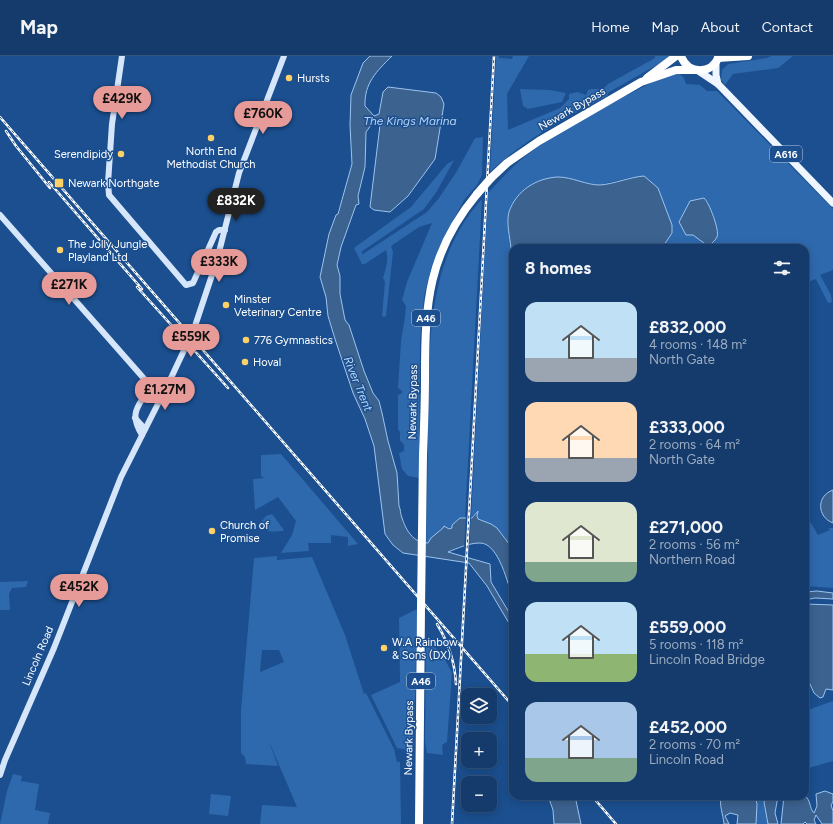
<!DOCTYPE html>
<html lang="en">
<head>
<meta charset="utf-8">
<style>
	:root { --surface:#143b6b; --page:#1d4271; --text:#f1f3f6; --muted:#9dadc1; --line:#33557e; --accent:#e69b98 }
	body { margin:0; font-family:Figtree,sans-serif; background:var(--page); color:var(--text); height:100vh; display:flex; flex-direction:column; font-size:15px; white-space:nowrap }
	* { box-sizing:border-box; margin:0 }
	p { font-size:13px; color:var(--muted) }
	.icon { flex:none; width:22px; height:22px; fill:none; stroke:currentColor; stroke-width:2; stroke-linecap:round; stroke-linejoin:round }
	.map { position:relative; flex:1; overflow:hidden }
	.panel { position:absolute; left:509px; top:188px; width:300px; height:556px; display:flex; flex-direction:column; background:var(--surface); border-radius:12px; box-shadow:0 2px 10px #0003,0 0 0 1px var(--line) }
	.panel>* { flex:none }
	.tools { position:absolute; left:461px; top:632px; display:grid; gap:8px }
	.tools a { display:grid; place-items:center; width:36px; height:36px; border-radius:8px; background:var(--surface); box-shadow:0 2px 10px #0003,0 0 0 1px var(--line); font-size:20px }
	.price { position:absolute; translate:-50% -34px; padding:0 9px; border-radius:14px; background:var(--accent); color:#111; font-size:13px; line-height:26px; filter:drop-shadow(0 1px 2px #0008) }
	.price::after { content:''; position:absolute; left:50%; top:24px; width:12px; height:9px; margin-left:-6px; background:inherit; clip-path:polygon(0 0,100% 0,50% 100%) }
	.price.current { background:#222; color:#fff }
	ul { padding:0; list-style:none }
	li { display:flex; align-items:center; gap:12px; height:100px; padding:0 16px }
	li span { display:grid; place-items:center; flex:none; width:112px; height:80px; border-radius:12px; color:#555 }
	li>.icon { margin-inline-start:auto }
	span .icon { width:48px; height:48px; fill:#fffc; stroke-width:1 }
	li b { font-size:17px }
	h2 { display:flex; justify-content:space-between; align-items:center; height:48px; padding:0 16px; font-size:17px }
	header { display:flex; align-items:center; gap:24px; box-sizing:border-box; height:56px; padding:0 20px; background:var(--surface); border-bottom:1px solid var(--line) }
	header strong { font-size:19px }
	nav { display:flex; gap:22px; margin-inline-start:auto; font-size:14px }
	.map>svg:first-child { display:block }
</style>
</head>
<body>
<header>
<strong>Map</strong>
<nav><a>Home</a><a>Map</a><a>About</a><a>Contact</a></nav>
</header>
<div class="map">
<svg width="833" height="768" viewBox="0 0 833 768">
	<rect width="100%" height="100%" fill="#1b4f8f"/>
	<g fill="#2e69ad" fill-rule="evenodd">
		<path d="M496 0H499V2L512 3 513 0H529L507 38 508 74 560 52 569 43V38L577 36 586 39 588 34C596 31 601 37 608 28L655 2V0H669L664 5 609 36 607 40C564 63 526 82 490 116Z"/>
		<polygon points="771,0 793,0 778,12 733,18 725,29 721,24 722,14 728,8 767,2"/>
		<path d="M675 18H680L684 22 686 28 700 29 707 35H717L833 153V214L820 219 831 239 832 246 828 247 816 223 805 227V192H662L672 177V169L633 121 599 129 559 121 508 171 513 203 511 223 513 228V493L502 478 491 468 478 463 477 455 471 462 488 137C499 125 510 113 522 103 564 69 617 45 664 20Z"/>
		<polygon points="520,33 550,34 566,37 562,46 528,53 523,50"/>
		<path d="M483 81 482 119 477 129 464 144 441 187 431 212 424 241 420 286 419 422 408 420 402 413 399 397 404 395V389L400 384V376L398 373V339L402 337V335L398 332 401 285 405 261 406 250 402 244 407 226 432 167 419 171 391 190 393 196 386 260 384 261 382 260 385 226 383 222C386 213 389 203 386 194L365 208H362L354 192 411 151 447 108 454 104 437 135 424 153 361 196 363 198 427 156 439 142 457 115 475 82Z"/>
		<path d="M482 143 465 462C458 462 455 465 452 472L449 473 445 470 426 488C427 446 428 405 428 364 429 287 427 203 482 143Z"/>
		<polygon points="281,398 358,488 348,490 348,481 331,479 331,487 308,487 309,495 281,497 292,479 296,465 278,441 255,454 253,423 264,422 261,420 261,399"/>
		<path d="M272 458 284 474 283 475C278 475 266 478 264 471 263 469 263 467 262 465L266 460Z"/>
		<polygon points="806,467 811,467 818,479 830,474 828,472 833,472 833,532 805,530 805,481 808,479"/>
		<path d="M277 500V504L312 501 345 579 364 638 366 637 394 693 397 706H400L401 768H260L262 749 297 751 268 683 278 710 246 708 245 701 241 697V654L254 502ZM262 594H279L284 606 260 616Z"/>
		<polygon points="28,525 26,531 12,532 9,538 10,554 0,554 0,526"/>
		<polygon points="417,553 414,692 408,694 397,692 371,639 400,626 399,562"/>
		<polygon points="432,589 441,596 452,617 447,686 442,689 443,699 427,697 425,685 426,590"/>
		<polygon points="833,645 833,705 805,713 805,655"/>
		<polygon points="13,718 22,720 21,725 39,728 35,754 50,757 48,768 0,768 7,735"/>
		<polygon points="211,738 231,740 228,760 209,758"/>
		<polygon points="755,740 768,740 765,748 768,768 756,768 757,748"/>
	</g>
	<g fill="#3c6290" stroke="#9cc4f0">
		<path d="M370 0H392C377 15 364 27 365 50L374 60 379 58 383 36 388 31 436 37 441 41 444 48 435 103 408 140 390 156 374 154 370 151 380 69 378 66 374 65 366 76 365 111 358 140 359 148 356 149 341 191 337 209 340 220V238L345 264 349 269 364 315 373 337 379 345 382 357 388 385 397 417 399 450C401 454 400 457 402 462 406 474 413 487 428 487L431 482 443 472 444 470 449 473 452 472V469L460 462H472L478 455 477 460 478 463 491 468 497 472 513 493V543C508 529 499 487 480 487 469 487 458 492 448 496L490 508 491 526 513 563V574L487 530 469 507 403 497 393 489 385 478 374 390 365 363 353 337 335 283 328 260 326 241 320 221 329 178 336 159 338 158 352 108 350 69 351 39 363 7Z"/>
		<path d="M644 120 658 132 672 169V177L662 192H513V228C509 216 513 204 511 192 510 181 506 167 509 156 516 135 536 122 558 121 572 121 586 129 600 129 614 128 630 121 644 120Z"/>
		<path d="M704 142C709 146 720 175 717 181 715 185 711 188 708 190L693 179H686L679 166 690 145Z"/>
		<path d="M833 434V467C817 461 816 440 833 434Z"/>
		<polygon points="817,535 833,537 833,543 815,542 805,544 805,536"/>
		<polygon points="805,548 833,549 833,634 826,633 823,641 820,642 814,637 805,617"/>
		<path d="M825 735 833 738V746L831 749 833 755V768H822L816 759 814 764 816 768H807L805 766 803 768H781L784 740H805C811 744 809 752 814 757L817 750 816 738Z"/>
		<polygon points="548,740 575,740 581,768 554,768 553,754"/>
		<path d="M721 740H755L757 748 756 768H737L738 759 730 757 725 760 729 768H724C723 758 719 749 721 740Z"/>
		<polygon points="768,740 778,740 775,757 778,768 768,768 764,746"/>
	</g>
	<polygon fill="#1b4f8f" points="466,460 471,460 469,490 464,492"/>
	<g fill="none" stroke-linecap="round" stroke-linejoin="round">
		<g stroke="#d6e6fa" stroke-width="6">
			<polyline points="122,0 112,68 108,127 109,139 186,229 193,227 216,176 219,174 225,174"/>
			<path d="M0 159 147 326C152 344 123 349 142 379"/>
			<polyline points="194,273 217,204 239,117 284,0"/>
			<polyline points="135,362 145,373"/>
			<polyline points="0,719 5,704 54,592 121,421 171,322"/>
		</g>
		<g stroke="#f0f6ff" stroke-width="7">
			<polyline points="716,7 716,19 718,28"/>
			<polyline points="697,14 718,28 833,147"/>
		</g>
		<g stroke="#fff" stroke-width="8">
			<path d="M681 0C688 19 712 19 719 0"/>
			<polyline points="718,2 748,0"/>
			<polyline points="647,22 676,0"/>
			<polyline points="491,122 507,107 539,85 641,26 676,14 695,14"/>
			<path d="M423 399C424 373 425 347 425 320 425 247 428 197 477 138"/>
			<polyline points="419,768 421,552"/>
		</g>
		<defs>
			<g id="rail">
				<polyline points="0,61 513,650"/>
				<polyline points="6,75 16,90 50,132"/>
				<polyline points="49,126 142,233"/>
				<polyline points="137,231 228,332"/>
				<path d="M437 568C448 586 455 607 456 628"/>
				<polyline points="592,740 616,768"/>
				<polyline points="452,768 494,0"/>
			</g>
		</defs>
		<use href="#rail" stroke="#fff" stroke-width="2.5"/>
		<use href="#rail" stroke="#1b4f8f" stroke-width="1" stroke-dasharray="3" stroke-linecap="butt"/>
		<polyline stroke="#d6e6fa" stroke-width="6" points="171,322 194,273"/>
		<g stroke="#fff" stroke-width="8">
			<polyline points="477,138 491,122"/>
			<polyline points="421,552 423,399"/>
		</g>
	</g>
	<g fill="#ffd166" stroke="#1b4f8f" stroke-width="1.5">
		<circle cx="289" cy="22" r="4"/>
		<circle cx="211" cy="82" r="4"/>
		<circle cx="121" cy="98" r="4"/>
		<rect x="54" y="122" width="10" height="10" rx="2"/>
		<circle cx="60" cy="194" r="4"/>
		<circle cx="226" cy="249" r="4"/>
		<circle cx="246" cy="284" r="4"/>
		<circle cx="245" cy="306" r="4"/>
		<circle cx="212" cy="475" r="4"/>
		<circle cx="384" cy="592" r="4"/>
	</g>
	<g text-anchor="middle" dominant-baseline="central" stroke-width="3" stroke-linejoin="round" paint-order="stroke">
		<g fill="#1b4f8f" stroke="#bbcadd" stroke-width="1">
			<rect x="770" y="90" width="32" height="16" rx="3"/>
			<rect x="412" y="254" width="28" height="16" rx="3"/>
			<rect x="407" y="617" width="28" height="16" rx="3"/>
		</g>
		<g font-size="10" font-weight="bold" fill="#fff">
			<text x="786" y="98">A616</text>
			<text x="426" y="262">A46</text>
			<text x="421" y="625">A46</text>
		</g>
		<g font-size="11" fill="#fff" stroke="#1b4f8f" text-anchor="start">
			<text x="297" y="22">Hursts</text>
			<text x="211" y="95" text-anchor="middle">North End<tspan x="211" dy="13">Methodist Church</tspan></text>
			<text x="113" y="98" text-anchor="end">Serendipidy</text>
			<text x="68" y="127">Newark Northgate</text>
			<text x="68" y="188">The Jolly Jungle<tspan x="68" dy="13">Playland Ltd</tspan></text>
			<text x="234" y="243">Minster<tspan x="234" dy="13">Veterinary Centre</tspan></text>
			<text x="254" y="284">776 Gymnastics</text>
			<text x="253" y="306">Hoval</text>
			<text x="220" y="469">Church of<tspan x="220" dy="13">Promise</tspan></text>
			<text x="392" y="586">W.A Rainbow<tspan x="392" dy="13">&amp; Sons (DX)</tspan></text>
		</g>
		<g font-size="11" fill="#fff" stroke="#1b4f8f">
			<text transform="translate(572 53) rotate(-30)">Newark Bypass</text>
			<text transform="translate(413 346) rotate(-89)">Newark Bypass</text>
			<text transform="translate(38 600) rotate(-67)">Lincoln Road</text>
			<text transform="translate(409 682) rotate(-89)">Newark Bypass</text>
		</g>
		<g font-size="12" font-style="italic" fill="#b5d3f5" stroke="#1b4f8f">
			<text x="410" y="65">The Kings Marina</text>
			<text transform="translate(358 328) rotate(68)">River Trent</text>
		</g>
	</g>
</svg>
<div class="tools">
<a><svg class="icon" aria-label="layers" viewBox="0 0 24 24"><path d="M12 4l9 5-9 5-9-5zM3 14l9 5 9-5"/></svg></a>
<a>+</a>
<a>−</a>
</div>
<b class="price" style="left:122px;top:64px">£429K</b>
<b class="price" style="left:263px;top:79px">£760K</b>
<b class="price current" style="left:236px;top:166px">£832K</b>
<b class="price" style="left:219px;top:227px">£333K</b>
<b class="price" style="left:69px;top:250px">£271K</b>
<b class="price" style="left:191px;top:302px">£559K</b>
<b class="price" style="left:165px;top:355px">£1.27M</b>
<b class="price" style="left:79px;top:552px">£452K</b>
<section class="panel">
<h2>8 homes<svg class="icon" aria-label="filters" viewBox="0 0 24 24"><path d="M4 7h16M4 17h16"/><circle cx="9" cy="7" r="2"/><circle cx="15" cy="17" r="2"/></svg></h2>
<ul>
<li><span style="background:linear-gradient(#bfe0f5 70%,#9aa5b1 0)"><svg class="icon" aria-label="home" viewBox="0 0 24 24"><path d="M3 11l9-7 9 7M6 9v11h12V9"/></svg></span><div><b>£832,000</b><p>4 rooms · 148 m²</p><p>North Gate</p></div></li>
<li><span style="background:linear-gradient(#ffd9b3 70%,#9aa5b1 0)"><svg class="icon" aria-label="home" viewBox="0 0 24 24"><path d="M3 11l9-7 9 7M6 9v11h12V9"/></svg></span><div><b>£333,000</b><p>2 rooms · 64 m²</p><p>North Gate</p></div></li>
<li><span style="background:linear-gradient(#dfe7d0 75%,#7fa58c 0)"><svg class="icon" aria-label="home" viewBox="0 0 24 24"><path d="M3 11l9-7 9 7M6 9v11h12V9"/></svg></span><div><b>£271,000</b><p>2 rooms · 56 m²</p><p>Northern Road</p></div></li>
<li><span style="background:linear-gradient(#bfe0f5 65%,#8fb573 0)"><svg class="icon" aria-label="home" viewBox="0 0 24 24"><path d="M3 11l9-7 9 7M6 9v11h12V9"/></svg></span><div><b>£559,000</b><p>5 rooms · 118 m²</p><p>Lincoln Road Bridge</p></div></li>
<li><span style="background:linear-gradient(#a9c7e8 70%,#7fa58c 0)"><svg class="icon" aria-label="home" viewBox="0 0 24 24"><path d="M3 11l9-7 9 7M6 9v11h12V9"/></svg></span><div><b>£452,000</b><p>2 rooms · 70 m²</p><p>Lincoln Road</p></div></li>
</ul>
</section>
</div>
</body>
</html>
